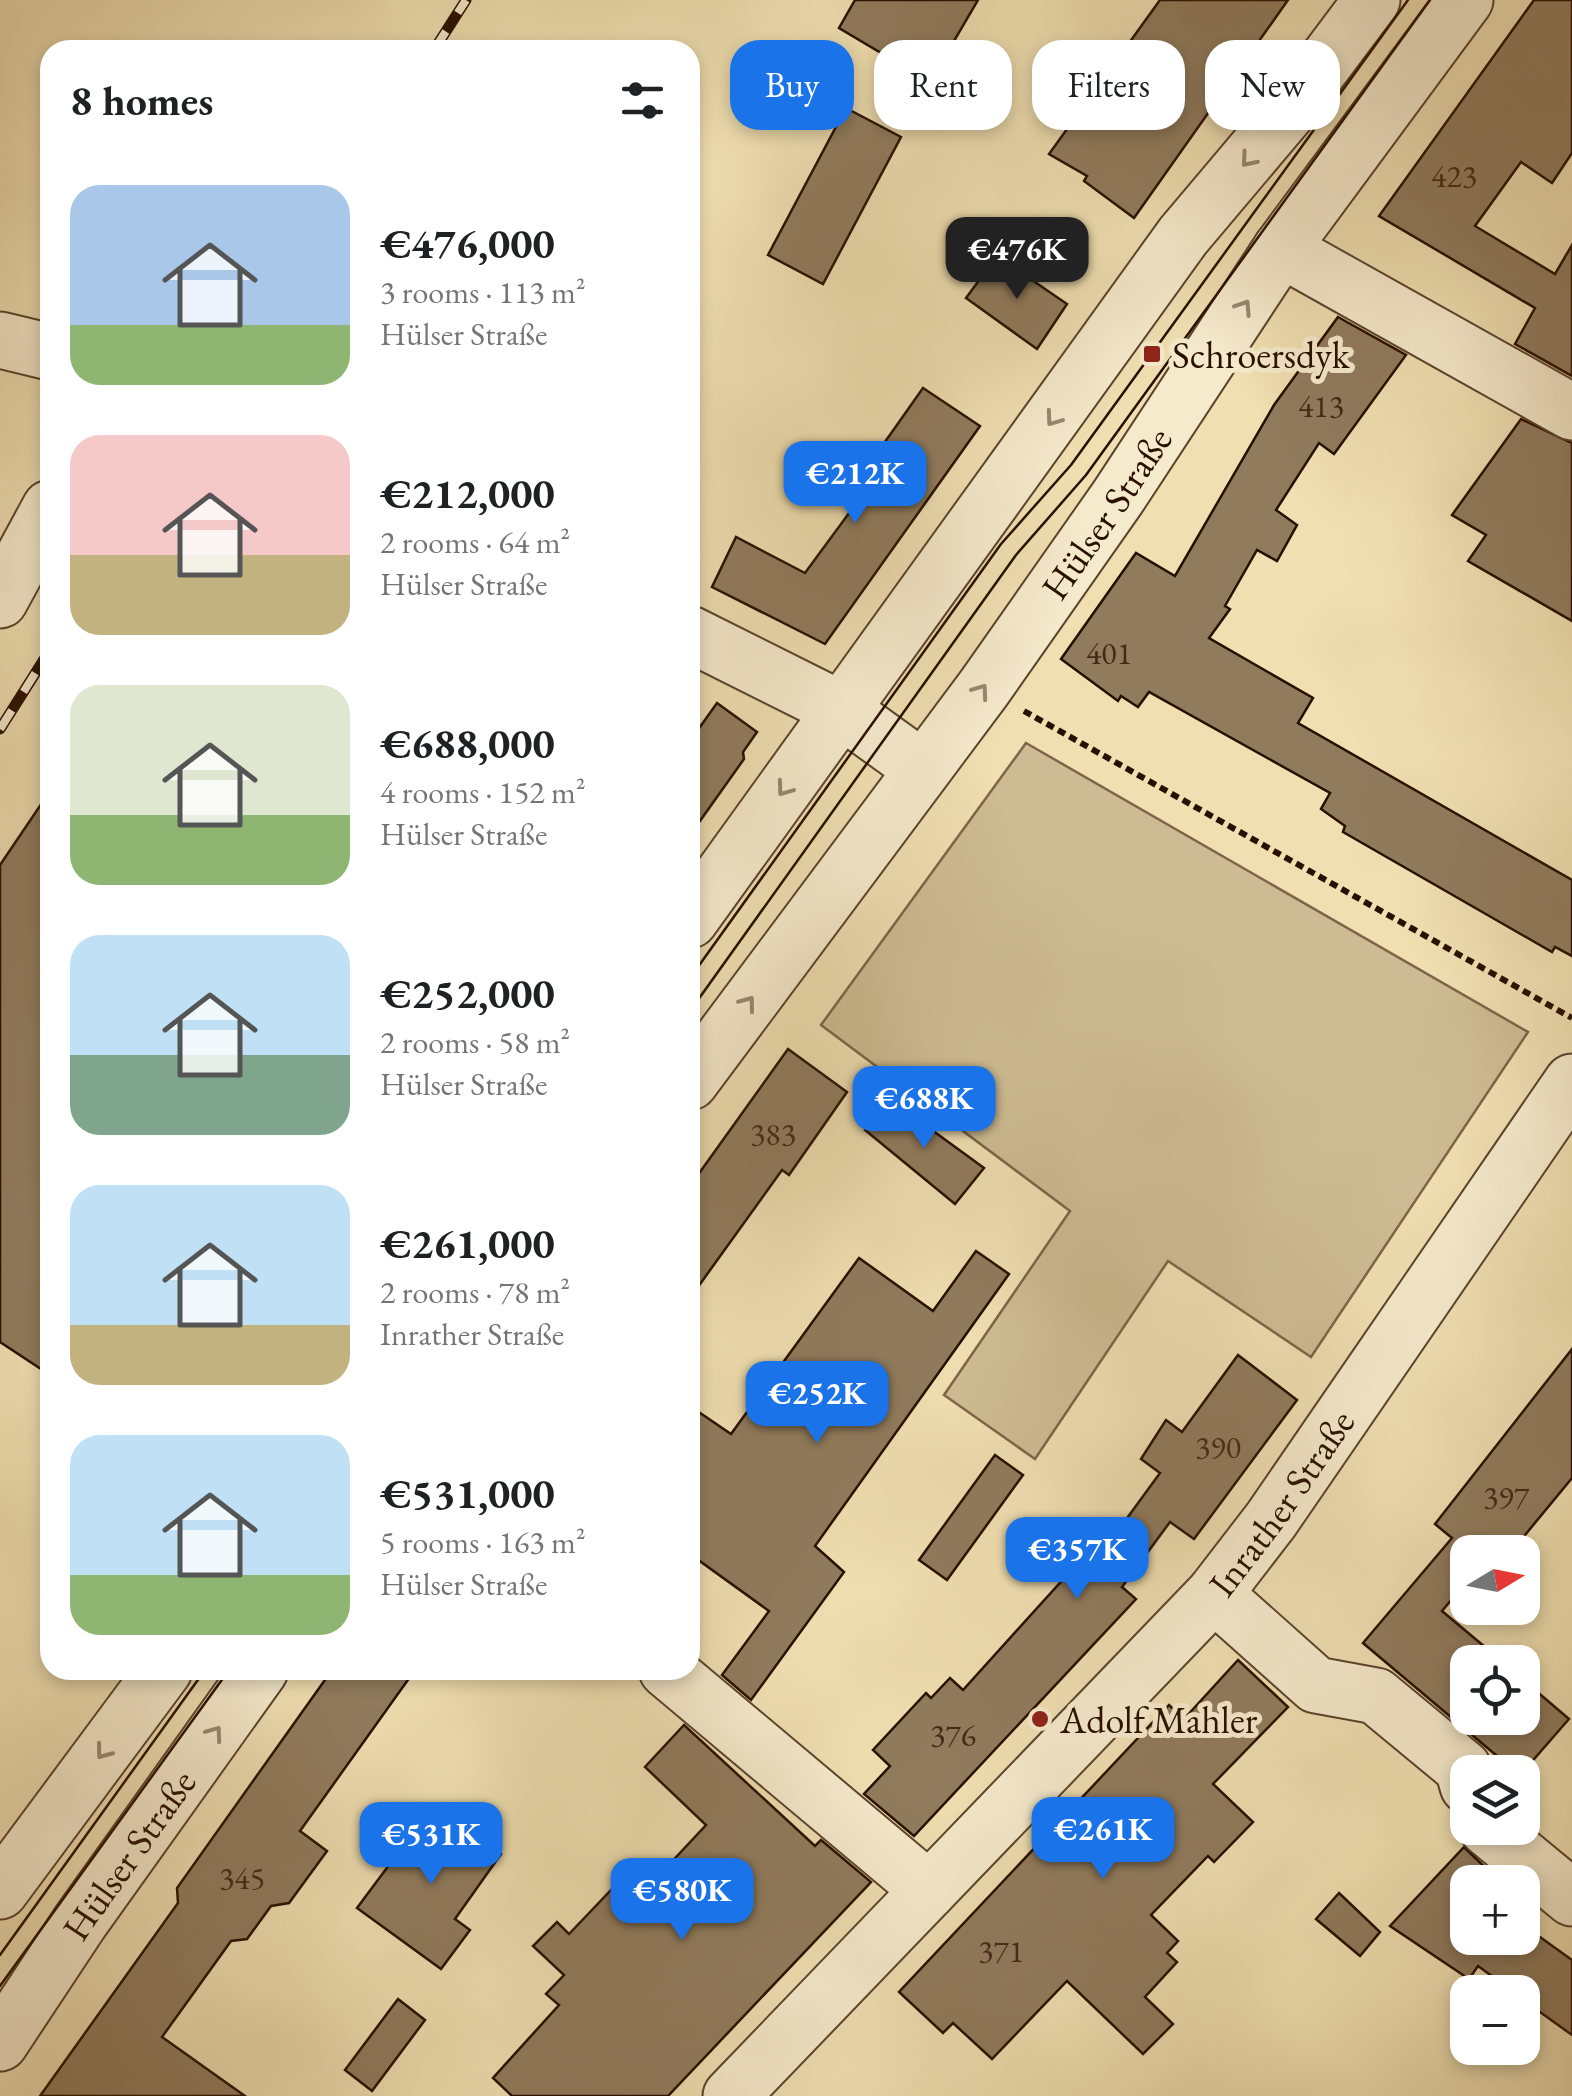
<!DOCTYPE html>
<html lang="en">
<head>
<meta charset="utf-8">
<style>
	:root { --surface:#fff; --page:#f2f2f2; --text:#202124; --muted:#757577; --accent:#1a73e8 }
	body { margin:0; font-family:"EB Garamond",serif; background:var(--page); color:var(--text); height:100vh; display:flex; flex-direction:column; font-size:38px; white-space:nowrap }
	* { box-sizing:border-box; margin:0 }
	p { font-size:32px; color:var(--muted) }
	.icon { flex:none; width:55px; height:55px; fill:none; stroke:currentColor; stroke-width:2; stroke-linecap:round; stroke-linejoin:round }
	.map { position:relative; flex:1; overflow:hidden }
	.side { position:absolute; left:40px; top:40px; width:660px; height:1640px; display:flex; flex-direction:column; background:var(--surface); border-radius:30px; box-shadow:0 5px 15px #0003 }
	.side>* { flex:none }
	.top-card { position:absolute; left:730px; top:40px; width:690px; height:90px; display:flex; gap:20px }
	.needle { width:65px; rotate:80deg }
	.tools { position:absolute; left:1450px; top:1535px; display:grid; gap:20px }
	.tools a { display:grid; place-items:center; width:90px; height:90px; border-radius:20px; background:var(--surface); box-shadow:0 5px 15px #0003; font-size:50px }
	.price { position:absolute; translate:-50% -85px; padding:0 22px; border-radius:20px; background:var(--accent); color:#fff; font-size:32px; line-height:65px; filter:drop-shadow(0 2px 5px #0008) }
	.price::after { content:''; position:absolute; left:50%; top:60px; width:30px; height:22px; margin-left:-15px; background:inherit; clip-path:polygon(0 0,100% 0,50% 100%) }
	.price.current { background:#222; color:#fff }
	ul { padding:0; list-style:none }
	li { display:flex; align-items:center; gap:30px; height:250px; padding:0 30px }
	li span { display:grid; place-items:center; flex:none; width:280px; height:200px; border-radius:30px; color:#555 }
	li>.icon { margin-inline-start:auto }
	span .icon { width:120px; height:120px; fill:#fffc; stroke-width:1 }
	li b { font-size:42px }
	h2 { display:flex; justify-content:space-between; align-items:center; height:120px; padding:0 30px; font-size:42px }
	.chip { padding:0 35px; border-radius:30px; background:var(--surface); box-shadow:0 5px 15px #0003; font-size:35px; line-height:90px }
	.chip.current { background:var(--accent); color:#fff }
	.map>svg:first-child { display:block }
</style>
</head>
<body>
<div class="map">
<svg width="1572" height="2096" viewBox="0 0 1572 2096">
	<rect width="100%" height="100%" fill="#efdfb1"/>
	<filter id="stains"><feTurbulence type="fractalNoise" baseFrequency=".002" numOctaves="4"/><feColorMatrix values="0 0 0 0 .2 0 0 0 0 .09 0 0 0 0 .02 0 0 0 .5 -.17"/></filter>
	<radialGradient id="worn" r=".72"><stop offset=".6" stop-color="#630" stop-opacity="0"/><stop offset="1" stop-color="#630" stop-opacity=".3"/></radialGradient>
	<polygon fill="#cdbc93" stroke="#7b664a" stroke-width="2.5" points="1026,743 1528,1032 1311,1357 1168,1261 1035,1459 944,1395 1070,1211 821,1025"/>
	<g fill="#907b5d" stroke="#290f01" stroke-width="2.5">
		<polygon points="855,0 978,0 930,82 839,28"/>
		<polygon points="1160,0 1288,0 1134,218 1084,181 1087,176 1049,154"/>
		<polygon points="1534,0 1572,0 1572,153 1552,183 1521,162 1475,226 1555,274 1572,245 1572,376 1515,344 1535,308 1379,216"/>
		<polygon points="846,108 901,137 823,284 768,255"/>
		<polygon points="997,256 1067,304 1037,349 966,298"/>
		<polygon points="1338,317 1406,355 1334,454 1319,443 1276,510 1297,525 1277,561 1257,550 1225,606 1230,609 1209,638 1313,698 1298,723 1572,880 1572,956 1555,947 1552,952 1343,832 1345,826 1321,809 1330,793 1149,692 1138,707 1121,696 1118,701 1061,659 1136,553 1175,576 1274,405"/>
		<polygon points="923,388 980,426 825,644 712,587 736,537 805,573 855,505 844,500"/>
		<polygon points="1521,419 1572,443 1572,621 1468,561 1486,535 1452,515"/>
		<polygon points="717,703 757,732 743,752 744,759 690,835 690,741"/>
		<polygon points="50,791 50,1375 0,1342 0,865"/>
		<polygon points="788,1049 847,1092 789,1175 782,1170 690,1298 690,1186"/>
		<polygon points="888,1098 984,1168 955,1204 865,1130"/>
		<polygon points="976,1251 1009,1274 815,1546 844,1572 751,1700 722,1675 769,1611 690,1554 690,1406 731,1434 859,1258 933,1311"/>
		<polygon points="1572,1349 1572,1478 1511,1552 1468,1552 1468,1580 1442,1611 1503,1662 1468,1662 1468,1718 1522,1718 1522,1679 1569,1719 1522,1773 1516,1772 1363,1643 1452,1538 1435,1524"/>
		<polygon points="1238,1355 1297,1400 1194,1539 1170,1522 1122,1587 1136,1599 914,1836 864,1794 890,1766 873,1750 926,1693 931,1698 950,1678 963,1690 1086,1554 1095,1562 1160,1473 1141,1459 1166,1420 1182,1432"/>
		<polygon points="995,1455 1023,1475 947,1580 919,1560"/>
		<polygon points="1238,1660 1288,1707 1213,1784 1253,1822 1214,1862 1208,1856 1151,1915 1178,1941 1167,1953 1177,1962 1145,1997 1173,2024 1143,2054 1067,1981 992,2059 953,2023 943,2033 899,1992 1169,1705 1184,1719"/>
		<polygon points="332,1670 415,1670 300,1831 327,1851 289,1903 271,1906 247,1939 231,1941 162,2037 245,2096 40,2096 178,1903 177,1888"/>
		<polygon points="684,1725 815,1846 821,1840 871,1882 668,2096 512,2096 493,2078 559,2005 546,1994 564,1975 533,1946 557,1922 569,1934 631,1869 649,1886 706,1825 645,1767"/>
		<polygon points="433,1806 501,1854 455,1919 470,1930 441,1969 357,1908"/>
		<polygon points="1464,1847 1498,1880 1468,1882 1468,1938 1522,1938 1522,1924 1572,1960 1572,2035 1522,1999 1522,1992 1514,1992 1478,1966 1469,1979 1390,1926"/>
		<polygon points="1339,1893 1380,1932 1360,1956 1316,1919"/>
		<polygon points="398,1999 425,2020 372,2091 345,2070"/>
	</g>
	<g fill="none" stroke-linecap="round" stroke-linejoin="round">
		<defs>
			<g id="minor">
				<polyline points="1281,249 1572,412"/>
				<polyline points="0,340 50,352"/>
				<polyline points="0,600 50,508"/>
				<polyline points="690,634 840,709 923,769"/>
				<polyline points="690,920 1183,236 1291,108 1372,0"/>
				<path id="s1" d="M690 1082 984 688 1118 497 1281 249 1465 0"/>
				<polyline points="1214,1594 1316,1685 1376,1696 1463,1768 1468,1786"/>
				<polyline points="667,1670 929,1890"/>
				<polyline points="1487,1828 1572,1898"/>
				<polyline points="0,1891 164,1670"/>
				<path id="s2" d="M0 2043 80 1922 260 1670"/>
				<path id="s3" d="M731 2096 1214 1594 1271 1520 1572 1082"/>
			</g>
		</defs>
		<use href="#minor" stroke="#5a432d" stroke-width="59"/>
		<polyline stroke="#290f01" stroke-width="6" stroke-dasharray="8 5" stroke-linecap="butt" points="1024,711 1572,1018"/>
		<use href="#minor" stroke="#f5eacc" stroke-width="55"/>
		<g stroke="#290f01" stroke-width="2.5">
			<polyline points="690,978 1001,544 1071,465 1408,0"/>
			<polyline points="690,1011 1016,555 1086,475 1430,0"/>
			<polyline points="0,1955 205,1670"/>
			<polyline points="0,1986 229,1670"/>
		</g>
		<defs>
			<g id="rail">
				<polyline points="434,50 466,0"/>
				<polyline points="0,729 50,650"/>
			</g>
		</defs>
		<use href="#rail" stroke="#290f01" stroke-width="11"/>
		<use href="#rail" stroke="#f5eacc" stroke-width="8" stroke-dasharray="22" stroke-linecap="butt"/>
	</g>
	<defs><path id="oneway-chevron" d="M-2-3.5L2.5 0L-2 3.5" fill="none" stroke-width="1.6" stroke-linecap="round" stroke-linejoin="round" transform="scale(2.5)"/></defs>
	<g stroke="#998771">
		<use href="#oneway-chevron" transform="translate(1248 160) rotate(130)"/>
		<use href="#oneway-chevron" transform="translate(1244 307) rotate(-57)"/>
		<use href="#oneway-chevron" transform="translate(1053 419) rotate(126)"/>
		<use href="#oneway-chevron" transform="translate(981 691) rotate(-54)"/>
		<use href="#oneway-chevron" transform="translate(784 789) rotate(126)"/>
		<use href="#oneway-chevron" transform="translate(748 1003) rotate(-53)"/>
		<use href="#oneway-chevron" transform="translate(215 1733) rotate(-54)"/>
		<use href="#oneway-chevron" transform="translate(103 1752) rotate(127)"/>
	</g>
	<g fill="#8f2418" stroke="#f5eacc" stroke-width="4">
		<rect x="1142" y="344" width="20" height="20" rx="5"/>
		<circle cx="1040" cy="1719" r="10"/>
	</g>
	<g text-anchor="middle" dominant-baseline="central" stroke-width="10" stroke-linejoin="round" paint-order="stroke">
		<g font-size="32" fill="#432a18">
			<text x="1454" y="176">423</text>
			<text x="1321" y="406">413</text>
			<text x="1109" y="653">401</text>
			<text x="773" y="1134">383</text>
			<text x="1218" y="1447">390</text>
			<text x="1506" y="1497">397</text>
			<text x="953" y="1735">376</text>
			<text x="242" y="1878">345</text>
			<text x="1001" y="1951">371</text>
		</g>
		<g font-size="38" fill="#290f01" stroke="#f5eacc" text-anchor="start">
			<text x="1172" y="354">Schroersdyk</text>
			<text x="1060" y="1719">Adolf Mahler</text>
		</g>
		<g font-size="38" fill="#290f01" stroke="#f5eacc">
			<text stroke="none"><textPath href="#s1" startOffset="705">Hülser Straße</textPath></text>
			<text stroke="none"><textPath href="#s3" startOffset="810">Inrather Straße</textPath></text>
			<text stroke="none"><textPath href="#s2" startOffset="228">Hülser Straße</textPath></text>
		</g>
	</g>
	<rect width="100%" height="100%" filter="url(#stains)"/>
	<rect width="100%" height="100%" fill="url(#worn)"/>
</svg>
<div class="tools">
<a><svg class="needle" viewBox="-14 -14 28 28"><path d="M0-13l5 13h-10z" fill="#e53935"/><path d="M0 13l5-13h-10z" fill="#757577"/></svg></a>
<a><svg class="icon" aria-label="locate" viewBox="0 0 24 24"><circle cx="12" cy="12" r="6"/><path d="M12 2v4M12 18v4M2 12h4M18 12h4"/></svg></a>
<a><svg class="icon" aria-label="layers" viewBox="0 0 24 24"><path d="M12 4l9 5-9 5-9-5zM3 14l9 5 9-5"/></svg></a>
<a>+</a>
<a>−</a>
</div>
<b class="price current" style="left:1017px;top:302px">€476K</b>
<b class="price" style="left:855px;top:526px">€212K</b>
<b class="price" style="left:924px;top:1151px">€688K</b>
<b class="price" style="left:817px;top:1446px">€252K</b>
<b class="price" style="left:1077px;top:1602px">€357K</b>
<b class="price" style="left:1103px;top:1882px">€261K</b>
<b class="price" style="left:431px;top:1887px">€531K</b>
<b class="price" style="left:682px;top:1943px">€580K</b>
<div class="top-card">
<a class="chip current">Buy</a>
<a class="chip">Rent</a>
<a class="chip">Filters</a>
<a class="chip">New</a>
</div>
<section class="side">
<h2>8 homes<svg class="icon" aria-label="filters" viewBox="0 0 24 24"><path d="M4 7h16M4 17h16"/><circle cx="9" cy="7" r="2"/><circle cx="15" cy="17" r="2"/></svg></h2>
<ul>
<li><span style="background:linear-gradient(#a9c7e8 70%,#8fb573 0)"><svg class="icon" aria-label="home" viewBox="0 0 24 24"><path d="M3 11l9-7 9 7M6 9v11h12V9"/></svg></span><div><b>€476,000</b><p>3 rooms · 113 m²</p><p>Hülser Straße</p></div></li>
<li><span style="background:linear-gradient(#f6c9c9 60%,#c2b280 0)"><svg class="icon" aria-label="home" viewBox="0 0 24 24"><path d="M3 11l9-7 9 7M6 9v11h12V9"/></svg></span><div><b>€212,000</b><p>2 rooms · 64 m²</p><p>Hülser Straße</p></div></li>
<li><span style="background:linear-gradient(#dfe7d0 65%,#8fb573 0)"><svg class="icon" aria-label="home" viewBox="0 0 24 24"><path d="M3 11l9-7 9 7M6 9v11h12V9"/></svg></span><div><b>€688,000</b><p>4 rooms · 152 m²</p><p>Hülser Straße</p></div></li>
<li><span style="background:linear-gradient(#bfe0f5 60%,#7fa58c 0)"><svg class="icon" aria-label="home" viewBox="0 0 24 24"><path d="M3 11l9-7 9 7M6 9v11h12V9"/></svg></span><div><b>€252,000</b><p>2 rooms · 58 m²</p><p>Hülser Straße</p></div></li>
<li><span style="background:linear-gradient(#bfe0f5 70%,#c2b280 0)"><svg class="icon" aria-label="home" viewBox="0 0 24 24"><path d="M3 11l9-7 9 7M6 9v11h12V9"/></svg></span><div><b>€261,000</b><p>2 rooms · 78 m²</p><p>Inrather Straße</p></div></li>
<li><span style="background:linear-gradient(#bfe0f5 70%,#8fb573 0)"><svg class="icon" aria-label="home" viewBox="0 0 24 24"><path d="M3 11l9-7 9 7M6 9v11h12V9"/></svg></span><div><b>€531,000</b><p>5 rooms · 163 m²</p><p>Hülser Straße</p></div></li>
</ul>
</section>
</div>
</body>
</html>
